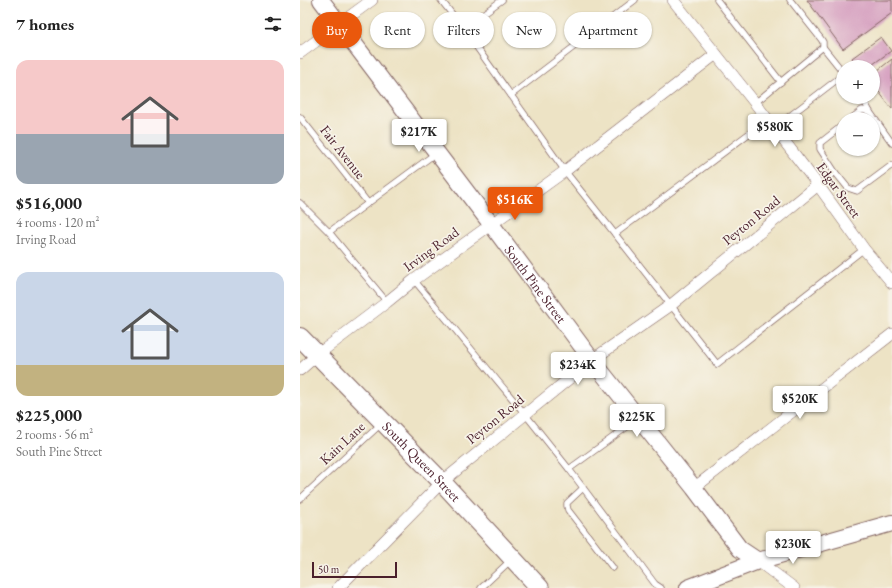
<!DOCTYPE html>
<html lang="en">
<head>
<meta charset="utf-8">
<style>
	:root { --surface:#fff; --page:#f2f2f2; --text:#222; --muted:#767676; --accent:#ea580c }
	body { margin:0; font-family:"EB Garamond",serif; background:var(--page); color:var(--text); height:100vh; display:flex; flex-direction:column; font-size:15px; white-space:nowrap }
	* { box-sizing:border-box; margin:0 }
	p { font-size:13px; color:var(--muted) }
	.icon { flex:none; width:22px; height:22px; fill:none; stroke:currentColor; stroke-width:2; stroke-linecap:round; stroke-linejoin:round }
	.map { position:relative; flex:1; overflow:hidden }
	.details { display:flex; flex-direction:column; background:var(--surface); width:300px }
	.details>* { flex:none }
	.top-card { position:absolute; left:12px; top:12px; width:380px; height:36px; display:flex; gap:8px }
	.buttons { position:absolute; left:536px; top:60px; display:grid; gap:8px }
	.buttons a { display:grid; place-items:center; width:44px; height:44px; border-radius:50%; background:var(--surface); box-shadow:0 1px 3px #0004; font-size:20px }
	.scale { position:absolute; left:12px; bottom:10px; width:85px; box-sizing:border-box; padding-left:4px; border:2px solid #4a1f2b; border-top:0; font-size:11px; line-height:14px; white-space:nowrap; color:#4a1f2b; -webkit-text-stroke:3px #f7f3e8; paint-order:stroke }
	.price { position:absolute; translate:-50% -34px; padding:0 9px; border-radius:4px; background:#fff; color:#222; font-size:13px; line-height:26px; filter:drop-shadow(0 1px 2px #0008) }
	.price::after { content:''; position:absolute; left:50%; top:24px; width:12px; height:9px; margin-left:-6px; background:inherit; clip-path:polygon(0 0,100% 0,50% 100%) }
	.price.selected { background:var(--accent); color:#fff }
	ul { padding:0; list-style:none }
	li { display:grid; align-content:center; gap:8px; height:212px; padding:0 16px }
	li span { display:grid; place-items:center; height:124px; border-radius:12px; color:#555 }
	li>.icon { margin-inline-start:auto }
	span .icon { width:72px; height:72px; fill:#fffc; stroke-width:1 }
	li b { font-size:17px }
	h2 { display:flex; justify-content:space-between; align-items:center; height:48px; padding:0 16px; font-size:17px }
	.chip { padding:0 14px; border-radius:18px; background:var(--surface); box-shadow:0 1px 3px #0004; font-size:14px; line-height:36px }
	.chip.selected { background:var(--accent); color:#fff }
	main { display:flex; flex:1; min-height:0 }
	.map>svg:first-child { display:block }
</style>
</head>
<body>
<main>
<section class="details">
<h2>7 homes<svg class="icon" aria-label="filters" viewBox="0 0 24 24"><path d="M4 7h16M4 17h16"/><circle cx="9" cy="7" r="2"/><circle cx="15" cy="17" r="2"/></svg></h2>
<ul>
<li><span style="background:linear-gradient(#f6c9c9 60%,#9aa5b1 0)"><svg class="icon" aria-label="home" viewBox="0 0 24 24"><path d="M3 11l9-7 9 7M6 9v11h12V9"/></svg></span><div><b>$516,000</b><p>4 rooms · 120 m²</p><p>Irving Road</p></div></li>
<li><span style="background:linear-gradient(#c9d6e8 75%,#c2b280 0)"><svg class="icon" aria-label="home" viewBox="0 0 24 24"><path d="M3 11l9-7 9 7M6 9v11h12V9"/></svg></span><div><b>$225,000</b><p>2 rooms · 56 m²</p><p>South Pine Street</p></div></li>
</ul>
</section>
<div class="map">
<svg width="592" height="588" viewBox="0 0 592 588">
	<rect width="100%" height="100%" fill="#f7f3e8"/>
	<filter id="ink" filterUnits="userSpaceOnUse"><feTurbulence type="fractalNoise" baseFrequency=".025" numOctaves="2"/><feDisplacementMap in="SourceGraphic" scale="8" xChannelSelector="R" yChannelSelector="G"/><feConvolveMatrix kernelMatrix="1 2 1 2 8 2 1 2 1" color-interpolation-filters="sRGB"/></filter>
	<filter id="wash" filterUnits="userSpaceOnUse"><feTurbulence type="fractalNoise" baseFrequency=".012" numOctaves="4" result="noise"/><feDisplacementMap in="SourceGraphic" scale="16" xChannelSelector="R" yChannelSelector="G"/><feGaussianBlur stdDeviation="0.9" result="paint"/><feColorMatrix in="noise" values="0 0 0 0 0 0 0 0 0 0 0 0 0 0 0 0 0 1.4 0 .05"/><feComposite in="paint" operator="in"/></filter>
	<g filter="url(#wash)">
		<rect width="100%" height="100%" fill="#ede3c5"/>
		<g id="blocks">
			<g fill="#d49bbe">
				<polygon points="507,0 592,0 592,13 543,49"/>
				<polygon points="581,37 591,51 569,67 559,67 552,58"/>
				<polygon points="592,59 592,109 573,84 573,74"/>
			</g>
		</g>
	</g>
	<g filter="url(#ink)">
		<use href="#blocks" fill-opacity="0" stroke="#836461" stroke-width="1"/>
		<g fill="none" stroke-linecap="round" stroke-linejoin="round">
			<defs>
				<g id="lane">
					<polyline points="141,0 163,28 265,171 315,234 417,364 564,249"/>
					<polyline points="417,0 481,82"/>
					<polyline points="163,28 202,0"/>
					<polyline points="523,47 543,72"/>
					<polyline points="211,95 335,0"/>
					<polyline points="562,97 570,112"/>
					<polyline points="455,103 523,47 523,42 521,39 490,0"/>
					<polyline points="0,117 68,203"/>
					<polyline points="551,119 562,110 570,112 592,143"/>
					<polyline points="474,128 543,75"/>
					<polyline points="535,172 548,188 557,191 592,165"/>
					<polyline points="518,185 535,172 520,149 520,143 543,125"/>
					<polyline points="0,203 29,232 87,302"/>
					<polyline points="29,232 136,153"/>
					<polyline points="315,234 467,120"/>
					<polyline points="114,280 225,414 269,469 355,584 361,588"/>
					<polyline points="269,469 338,419"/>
					<polyline points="283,488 267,503 267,506 268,510 313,568"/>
					<polyline points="0,499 82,423"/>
					<polyline points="181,588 211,560"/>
				</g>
				<g id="street">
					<polyline points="373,0 455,103 518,185 564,249 592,283"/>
					<polyline points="0,53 72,0"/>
					<polyline points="0,370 17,355 87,302 114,280 265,171 416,54"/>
					<polyline points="394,488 592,334"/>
					<polyline points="458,561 494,588"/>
					<polyline points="38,588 142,482 292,360 371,305 518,185"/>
				</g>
				<g id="secondary">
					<path id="s1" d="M21 0 191 224 292 360 394 488 440 549 458 561"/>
					<polyline points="388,588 458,561 592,523"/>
				</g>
				<g id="primary">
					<path id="s2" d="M0 337 142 482 240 588"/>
				</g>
			</defs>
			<use href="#lane" stroke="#836461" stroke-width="7"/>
			<use href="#street" stroke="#836461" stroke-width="12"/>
			<use href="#secondary" stroke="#836461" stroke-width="18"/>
			<use href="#primary" stroke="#836461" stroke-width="20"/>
			<use href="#lane" stroke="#fff" stroke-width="5.5"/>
			<use href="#street" stroke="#fff" stroke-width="11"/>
			<use href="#secondary" stroke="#fff" stroke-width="16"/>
			<use href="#primary" stroke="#fff" stroke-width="18"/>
		</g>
	</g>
	<g text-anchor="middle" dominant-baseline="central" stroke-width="3.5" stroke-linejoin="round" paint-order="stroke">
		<g font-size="14" fill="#4a1f2b" stroke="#f7f3e8">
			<text transform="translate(43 152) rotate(52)">Fair Avenue</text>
			<text transform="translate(539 190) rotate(54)">Edgar Street</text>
			<text transform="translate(451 220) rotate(-39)">Peyton Road</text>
			<text transform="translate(131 249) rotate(-36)">Irving Road</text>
			<text stroke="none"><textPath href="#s1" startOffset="356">South Pine Street</textPath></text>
			<text transform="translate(195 419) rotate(-39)">Peyton Road</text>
			<text transform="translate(42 443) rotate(-43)">Kain Lane</text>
			<text stroke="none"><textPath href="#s2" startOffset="174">South Queen Street</textPath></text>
		</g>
	</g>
</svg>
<div class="buttons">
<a>+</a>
<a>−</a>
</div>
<div class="scale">50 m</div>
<b class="price" style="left:475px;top:148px">$580K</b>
<b class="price" style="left:119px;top:153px">$217K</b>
<b class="price selected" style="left:215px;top:221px">$516K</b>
<b class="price" style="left:278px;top:386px">$234K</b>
<b class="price" style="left:500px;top:420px">$520K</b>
<b class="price" style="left:337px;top:438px">$225K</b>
<b class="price" style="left:493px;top:565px">$230K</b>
<div class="top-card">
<a class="chip selected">Buy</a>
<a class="chip">Rent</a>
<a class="chip">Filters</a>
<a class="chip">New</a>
<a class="chip">Apartment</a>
</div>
</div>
</main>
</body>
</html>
